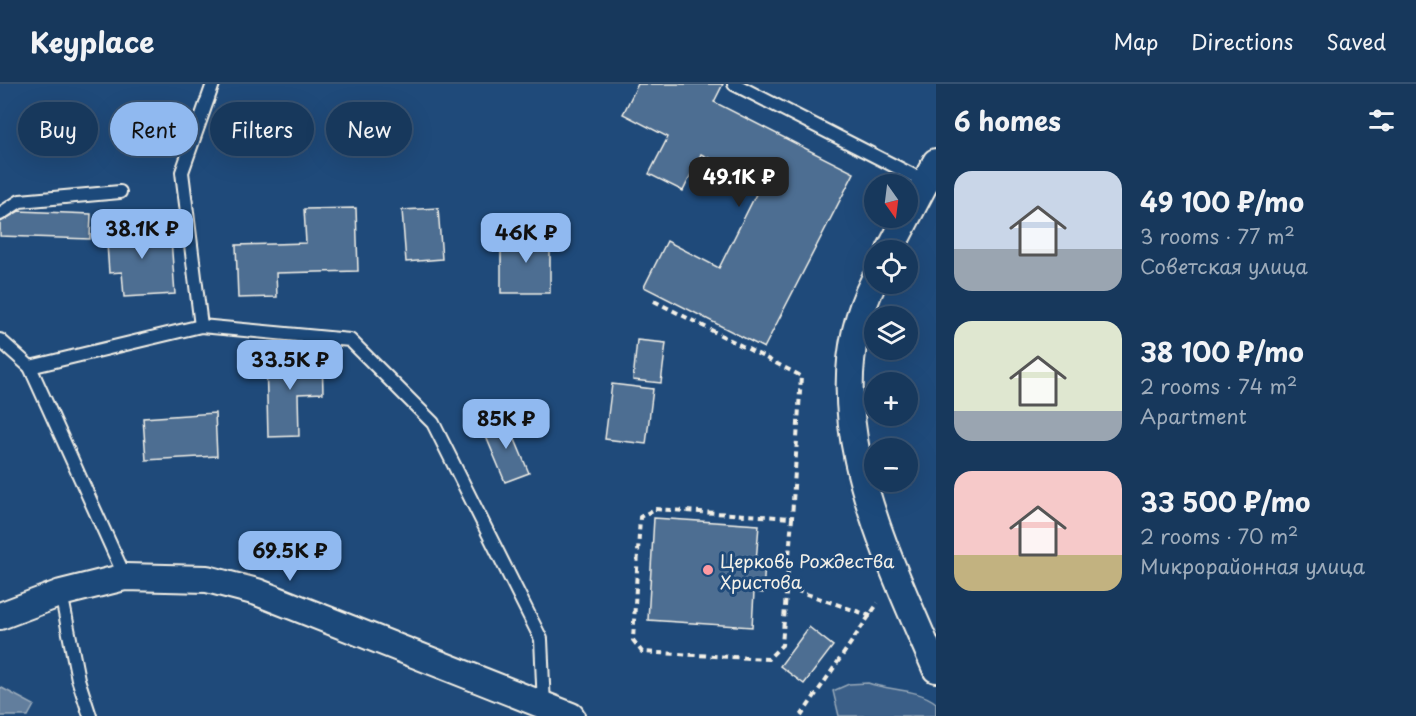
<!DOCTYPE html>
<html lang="en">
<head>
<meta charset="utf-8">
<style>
	:root { --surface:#17385c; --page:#244365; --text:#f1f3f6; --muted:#9eacbb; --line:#365272; --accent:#90b9f0 }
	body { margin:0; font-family:"Playpen Sans",sans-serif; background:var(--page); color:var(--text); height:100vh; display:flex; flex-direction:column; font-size:22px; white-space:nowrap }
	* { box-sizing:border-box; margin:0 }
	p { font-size:20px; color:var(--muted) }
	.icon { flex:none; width:33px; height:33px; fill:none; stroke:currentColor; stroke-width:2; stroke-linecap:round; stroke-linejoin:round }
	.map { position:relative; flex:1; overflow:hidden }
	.panel { display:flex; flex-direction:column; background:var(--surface); width:480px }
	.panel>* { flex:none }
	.hud { position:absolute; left:18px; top:18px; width:570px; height:54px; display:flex; gap:12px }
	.needle { width:39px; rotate:166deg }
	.buttons { position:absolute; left:864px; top:90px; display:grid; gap:12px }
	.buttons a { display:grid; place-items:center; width:54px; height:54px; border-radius:50%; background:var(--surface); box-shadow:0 6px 24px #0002,0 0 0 2px var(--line); font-size:30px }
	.price { position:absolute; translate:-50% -51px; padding:0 14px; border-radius:12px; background:var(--accent); color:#111; font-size:20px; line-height:39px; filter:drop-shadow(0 2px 3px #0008) }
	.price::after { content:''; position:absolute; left:50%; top:36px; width:18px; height:14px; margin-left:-9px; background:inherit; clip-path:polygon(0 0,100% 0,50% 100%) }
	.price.selected { background:#222; color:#fff }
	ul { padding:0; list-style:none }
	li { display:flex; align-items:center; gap:18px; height:150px; padding:0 18px }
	li span { display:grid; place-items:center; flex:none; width:168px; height:120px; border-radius:18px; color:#555 }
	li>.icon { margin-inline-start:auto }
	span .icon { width:72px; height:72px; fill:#fffc; stroke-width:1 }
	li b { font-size:26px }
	h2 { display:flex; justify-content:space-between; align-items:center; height:72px; padding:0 18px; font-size:26px }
	.chip { padding:0 21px; border-radius:27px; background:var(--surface); box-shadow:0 6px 24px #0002,0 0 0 2px var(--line); font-size:21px; line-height:54px }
	.chip.selected { background:var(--accent); color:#111 }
	header { display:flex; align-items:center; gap:36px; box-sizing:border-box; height:84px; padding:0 30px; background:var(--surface); border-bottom:2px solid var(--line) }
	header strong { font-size:28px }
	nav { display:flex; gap:33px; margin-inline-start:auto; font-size:21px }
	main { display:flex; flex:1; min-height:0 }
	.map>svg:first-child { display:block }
</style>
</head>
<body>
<header>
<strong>Keyplace</strong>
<nav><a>Map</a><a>Directions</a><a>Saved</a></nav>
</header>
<main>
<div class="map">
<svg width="936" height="632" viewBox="0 0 936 632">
	<rect width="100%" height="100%" fill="#1f4a7a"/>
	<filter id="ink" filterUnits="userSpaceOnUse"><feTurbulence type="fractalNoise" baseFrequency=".0167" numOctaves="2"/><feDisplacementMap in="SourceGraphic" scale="12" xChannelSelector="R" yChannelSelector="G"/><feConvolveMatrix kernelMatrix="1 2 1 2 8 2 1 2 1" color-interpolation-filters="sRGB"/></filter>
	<g filter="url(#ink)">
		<path fill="#3a5f88" stroke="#97a8b8" stroke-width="1.5" d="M868 599C890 607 917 604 936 619V632H839L833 607 849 600Z"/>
		<polygon fill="#627e9d" stroke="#9cacbb" stroke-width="1.5" points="0,603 34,621 28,632 0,632"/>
		<g fill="#4d6e92" stroke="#f4f1e8" stroke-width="1.5">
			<polygon points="638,0 723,0 714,18 854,89 764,264 644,203 667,157 719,184 761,100 701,70 683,107 649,90 668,53 623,30"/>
			<polygon points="356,124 358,187 276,189 277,213 238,214 236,161 306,159 304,125"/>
			<polygon points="438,124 442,175 406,178 402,126"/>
			<polygon points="19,127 91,130 90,155 0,152 0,138"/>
			<polygon points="170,141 175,210 124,213 122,188 109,189 106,145"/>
			<polygon points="550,151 550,209 501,209 501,152"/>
			<polygon points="637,256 666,259 661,299 633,296"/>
			<polygon points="322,273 323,309 298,310 299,352 268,353 266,274"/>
			<polygon points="612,300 653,305 646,360 605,355"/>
			<polygon points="215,329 217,372 146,376 143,334"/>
			<polygon points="506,334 529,389 505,398 482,343"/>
			<polygon points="654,434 759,441 756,478 765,478 764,494 763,509 754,508 752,543 648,536"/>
			<polygon points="809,543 833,562 804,600 780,582"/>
		</g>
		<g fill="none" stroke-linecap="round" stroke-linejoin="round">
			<defs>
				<g id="service">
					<polyline points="734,0 926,98"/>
					<polyline points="0,130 20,117 120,108"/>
					<polyline points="201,242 182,88 213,0"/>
					<polyline points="0,256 30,283 201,242 350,256 433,339 541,555 544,622"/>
					<polyline points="30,283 125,493"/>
					<polyline points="61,509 78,595 90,632"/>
				</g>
				<g id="minor">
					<polyline points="890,166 936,78"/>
					<path d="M874 197C810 322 886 468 936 585"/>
					<polyline points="0,532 61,509 125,493 207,495 257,508 571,632"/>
				</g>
			</defs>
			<use href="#service" stroke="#f4f1e8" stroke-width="16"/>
			<use href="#minor" stroke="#f4f1e8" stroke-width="30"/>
			<g stroke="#f4f1e8" stroke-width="4" stroke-dasharray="6 4.5" stroke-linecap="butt">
				<polyline points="654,217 801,292 792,434"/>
				<polygon points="655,425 792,434 782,561 768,575 642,568 633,556 640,433"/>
				<polyline points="786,503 871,532"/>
				<polyline points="801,632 878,519"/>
			</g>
			<use href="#service" stroke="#1f4a7a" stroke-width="12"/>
			<use href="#minor" stroke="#1f4a7a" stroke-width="26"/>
		</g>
	</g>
	<circle fill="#ff9aa2" stroke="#1f4a7a" stroke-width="2" cx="708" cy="486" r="6"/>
	<g text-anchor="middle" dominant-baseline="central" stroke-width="6" stroke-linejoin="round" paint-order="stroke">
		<g font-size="18" fill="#f4f1e8" stroke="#1f4a7a" text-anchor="start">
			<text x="720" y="476">Церковь Рождества<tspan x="720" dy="21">Христова</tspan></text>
		</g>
	</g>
</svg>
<div class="buttons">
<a><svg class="needle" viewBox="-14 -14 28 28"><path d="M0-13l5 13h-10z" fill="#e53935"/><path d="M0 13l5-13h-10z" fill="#9eacbb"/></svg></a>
<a><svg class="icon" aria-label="locate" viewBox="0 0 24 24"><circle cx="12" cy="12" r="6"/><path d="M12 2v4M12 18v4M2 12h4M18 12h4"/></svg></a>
<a><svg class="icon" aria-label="layers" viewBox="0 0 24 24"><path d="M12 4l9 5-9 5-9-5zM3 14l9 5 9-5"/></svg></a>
<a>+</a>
<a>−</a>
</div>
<b class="price selected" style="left:739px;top:124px">49.1K ₽</b>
<b class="price" style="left:142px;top:176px">38.1K ₽</b>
<b class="price" style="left:526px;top:180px">46K ₽</b>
<b class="price" style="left:290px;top:307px">33.5K ₽</b>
<b class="price" style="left:506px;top:366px">85K ₽</b>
<b class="price" style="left:290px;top:498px">69.5K ₽</b>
<div class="hud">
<a class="chip">Buy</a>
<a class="chip selected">Rent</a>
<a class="chip">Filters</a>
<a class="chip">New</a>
</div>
</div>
<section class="panel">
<h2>6 homes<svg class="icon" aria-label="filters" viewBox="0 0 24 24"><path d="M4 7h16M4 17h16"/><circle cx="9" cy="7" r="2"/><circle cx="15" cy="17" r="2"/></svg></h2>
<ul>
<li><span style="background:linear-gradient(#c9d6e8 65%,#9aa5b1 0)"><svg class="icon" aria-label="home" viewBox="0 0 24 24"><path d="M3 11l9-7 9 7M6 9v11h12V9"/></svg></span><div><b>49 100 ₽/mo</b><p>3 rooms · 77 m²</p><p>Советская улица</p></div></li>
<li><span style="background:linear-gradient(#dfe7d0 75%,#9aa5b1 0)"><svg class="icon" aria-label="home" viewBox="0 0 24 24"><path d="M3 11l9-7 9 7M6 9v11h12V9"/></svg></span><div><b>38 100 ₽/mo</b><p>2 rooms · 74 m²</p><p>Apartment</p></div></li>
<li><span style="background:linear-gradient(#f6c9c9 70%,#c2b280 0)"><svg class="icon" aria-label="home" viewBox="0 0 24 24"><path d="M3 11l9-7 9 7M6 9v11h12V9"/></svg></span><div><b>33 500 ₽/mo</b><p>2 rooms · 70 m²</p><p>Микрорайонная улица</p></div></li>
</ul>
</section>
</main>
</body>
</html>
